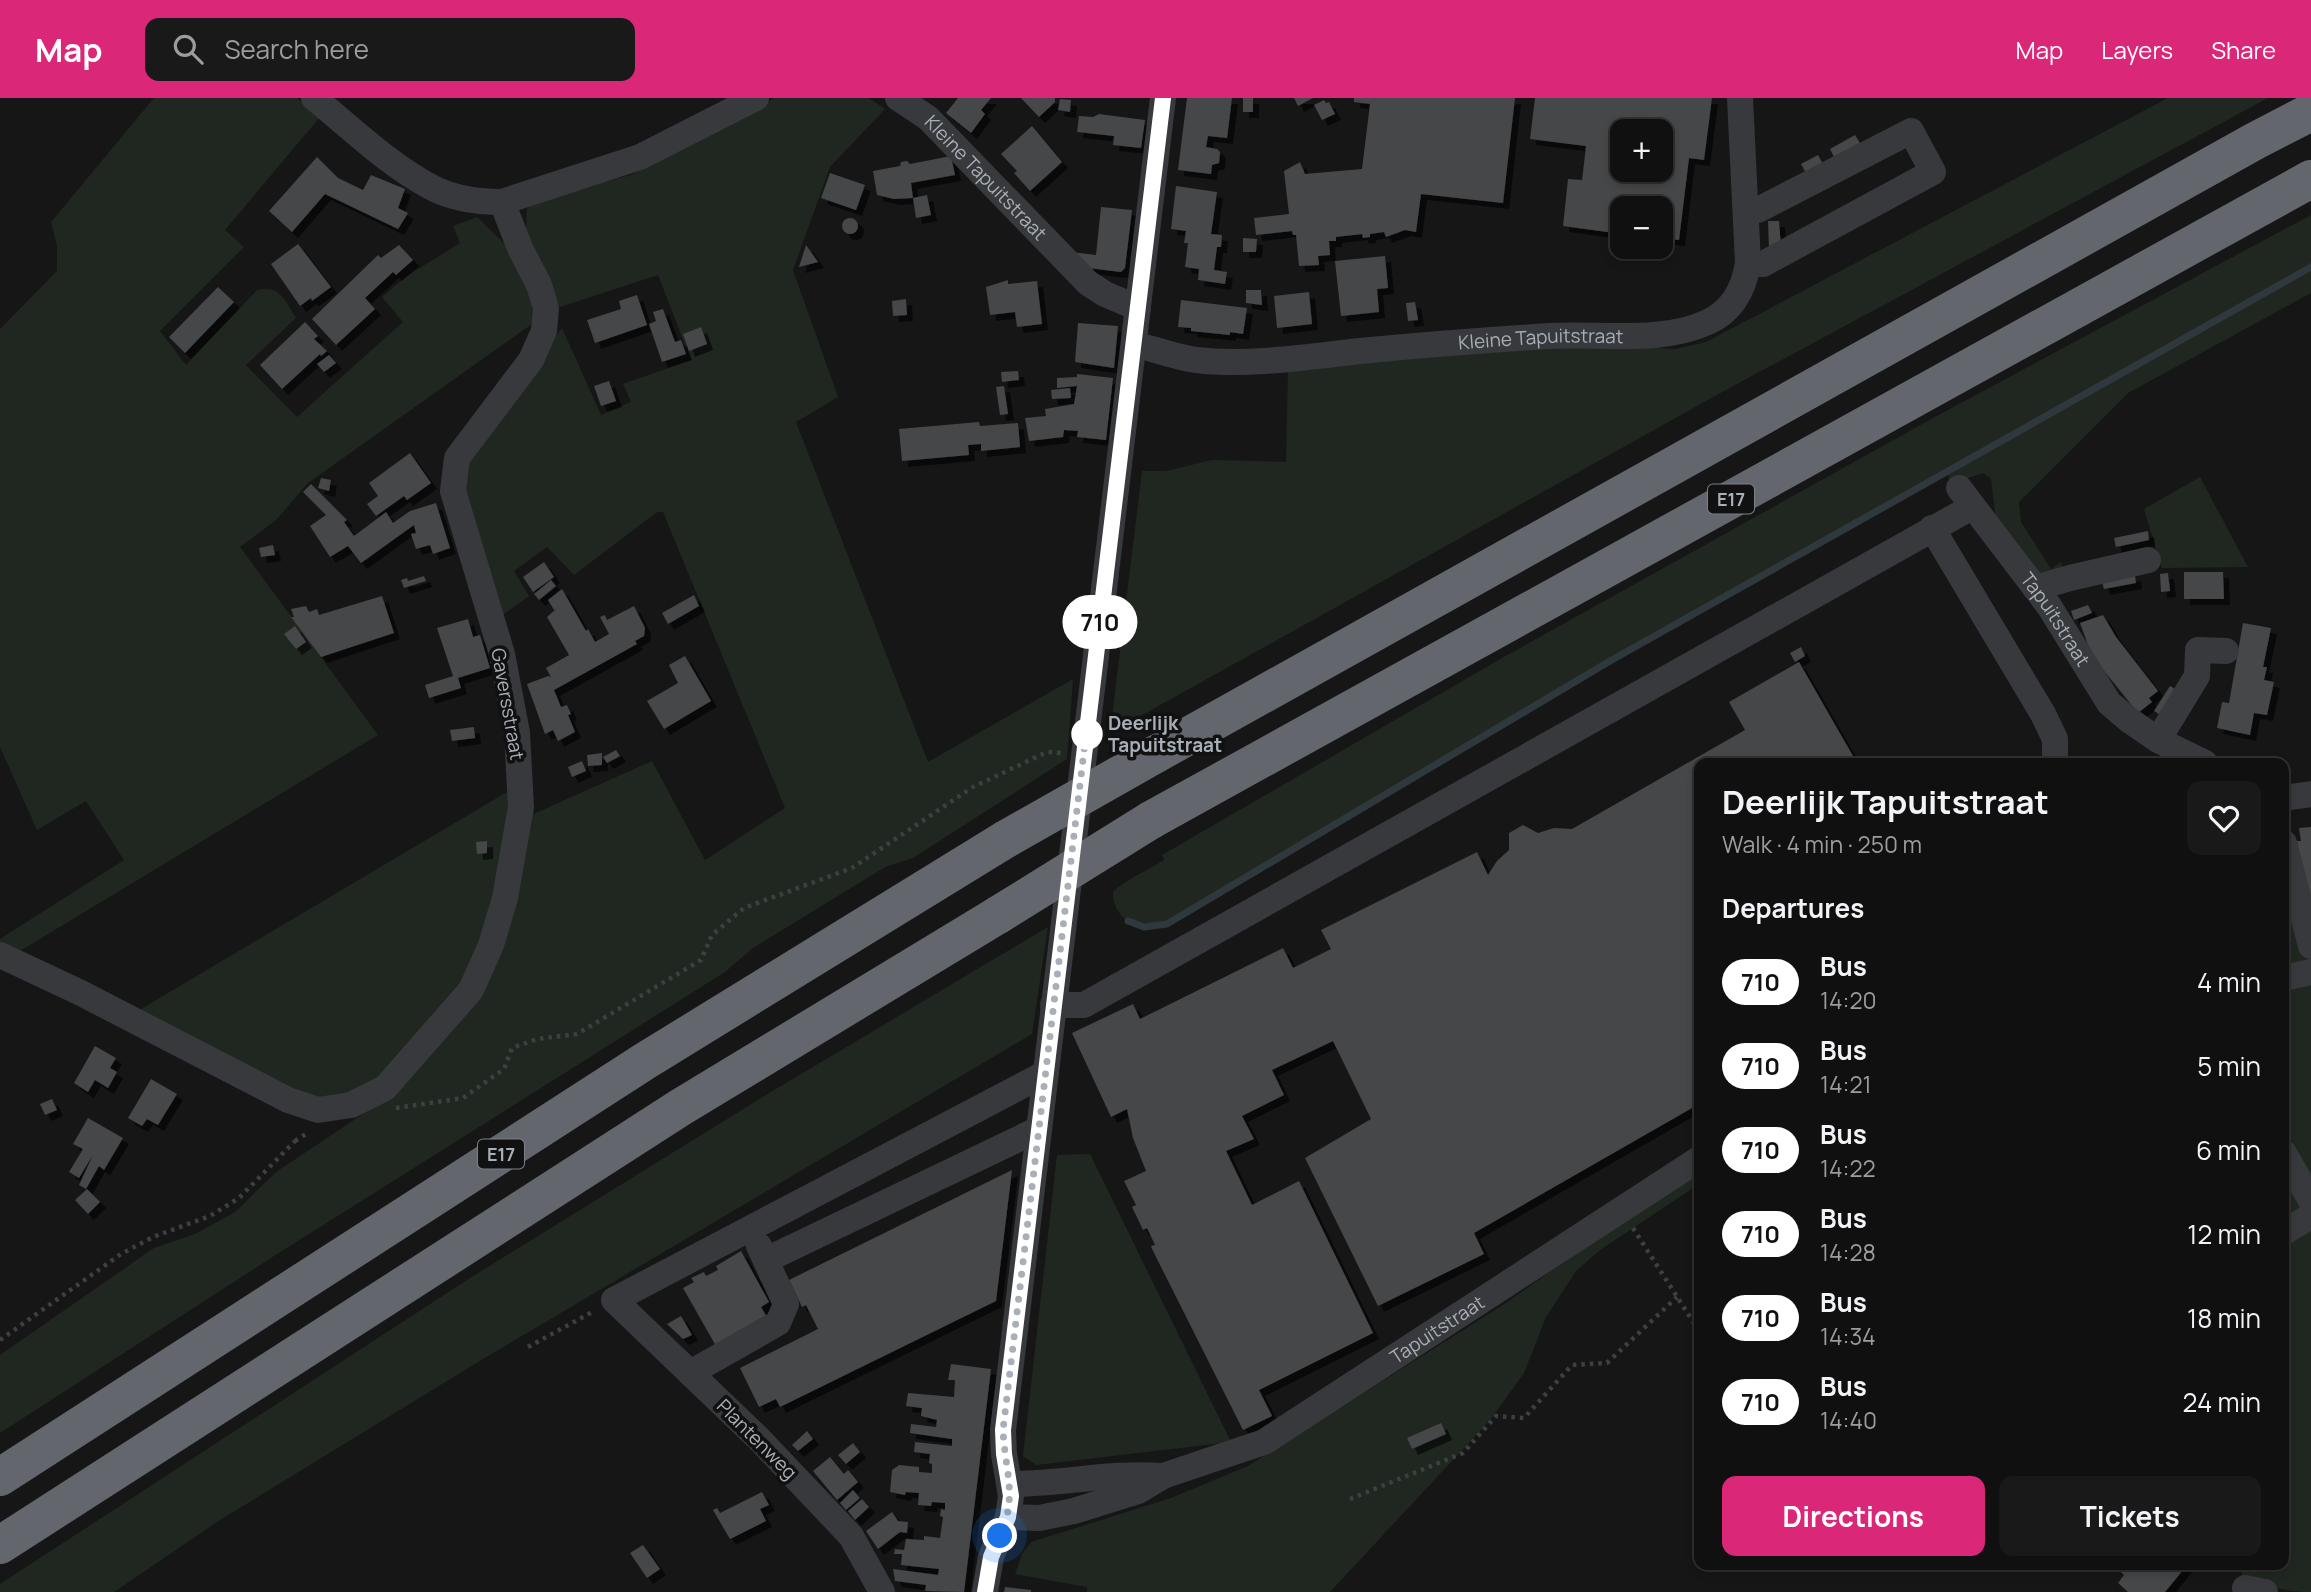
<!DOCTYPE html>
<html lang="en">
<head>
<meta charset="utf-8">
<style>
  :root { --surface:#101011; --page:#19191a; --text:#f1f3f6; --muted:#9c9d9f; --line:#303031; --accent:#db2777 }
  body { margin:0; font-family:Manrope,sans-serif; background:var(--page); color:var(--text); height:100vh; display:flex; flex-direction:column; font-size:26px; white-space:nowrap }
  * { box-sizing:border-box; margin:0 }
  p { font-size:23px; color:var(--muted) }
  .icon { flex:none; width:38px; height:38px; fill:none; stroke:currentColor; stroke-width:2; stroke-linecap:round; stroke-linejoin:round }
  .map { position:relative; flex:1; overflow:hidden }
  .side { position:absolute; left:1694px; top:660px; width:595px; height:812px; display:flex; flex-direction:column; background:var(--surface); border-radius:14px; box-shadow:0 4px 10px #0003,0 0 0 2px var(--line) }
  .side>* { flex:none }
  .badge { padding:0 14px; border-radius:23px; font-size:24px; line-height:46px }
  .controls { position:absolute; left:1610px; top:21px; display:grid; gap:14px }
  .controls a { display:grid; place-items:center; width:63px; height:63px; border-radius:14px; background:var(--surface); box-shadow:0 4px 10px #0003,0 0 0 2px var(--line); font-size:35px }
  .you { position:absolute; width:35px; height:35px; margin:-18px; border:5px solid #fff; border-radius:50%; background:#1a73e8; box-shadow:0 0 0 10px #1a73e833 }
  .map>.badge { position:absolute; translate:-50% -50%; box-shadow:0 0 0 4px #fff }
  h2 { padding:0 28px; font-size:26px; line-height:63px }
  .round { display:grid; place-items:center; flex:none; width:74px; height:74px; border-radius:14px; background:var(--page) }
  .headline { display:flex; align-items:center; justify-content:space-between; height:119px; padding:0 28px }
  h1 { font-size:33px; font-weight:700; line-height:52px }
  .cta { display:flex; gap:14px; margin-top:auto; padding:14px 28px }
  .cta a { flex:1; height:80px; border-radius:14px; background:var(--accent); color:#fff; font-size:28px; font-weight:700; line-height:80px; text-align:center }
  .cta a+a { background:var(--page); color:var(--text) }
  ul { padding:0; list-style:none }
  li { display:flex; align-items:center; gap:21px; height:84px; padding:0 28px }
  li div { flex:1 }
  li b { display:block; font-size:26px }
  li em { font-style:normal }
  li .badge { min-width:77px; font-weight:700; text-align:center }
  header { display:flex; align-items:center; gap:42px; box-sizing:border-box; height:98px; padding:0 35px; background:var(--accent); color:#fff }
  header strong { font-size:33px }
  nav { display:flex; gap:38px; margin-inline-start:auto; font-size:24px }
  .search { width:490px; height:63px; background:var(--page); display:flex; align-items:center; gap:18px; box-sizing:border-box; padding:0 24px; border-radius:14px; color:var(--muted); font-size:26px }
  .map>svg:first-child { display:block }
</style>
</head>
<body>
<header>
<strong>Map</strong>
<div class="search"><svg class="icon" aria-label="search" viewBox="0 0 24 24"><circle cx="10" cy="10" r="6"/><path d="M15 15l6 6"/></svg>Search here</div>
<nav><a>Map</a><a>Layers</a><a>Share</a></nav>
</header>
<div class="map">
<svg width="2311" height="1494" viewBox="0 0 2311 1494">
  <defs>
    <filter id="shadow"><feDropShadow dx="6" dy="6" stdDeviation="0" flood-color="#0009"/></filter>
  </defs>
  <rect width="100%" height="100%" fill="#161617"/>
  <g fill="#202720">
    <path d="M 154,0 L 297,0 L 320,19 L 225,132 L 244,149 L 160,233 L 186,267 L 257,192 C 281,187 284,202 296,220 L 246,267 L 297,319 L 403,224 L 382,199 L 407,178 L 460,145 L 453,128 L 477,119 L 512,153 L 537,215 L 532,226 L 308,385 L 276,422 L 240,449 L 378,637 L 15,856 L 0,846 L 0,841 L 124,762 L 86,703 L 37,732 L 0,649 L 0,231 L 57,173 L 57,148 L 51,124 Z"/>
    <polygon points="774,0 869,0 885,11 830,69 793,172 838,299 796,324 928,664 1073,581 1067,661 913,760 885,769 753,850 725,874 274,1158 0,1335 0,1257 154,1150 195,1136 235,1114 276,1074 402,990 401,980 464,912 529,718 652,663 705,762 785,710 663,414 657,414 574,477 547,449 514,473 529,498 500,519 461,380 488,329 562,230 601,317 631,304 623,286 691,262 658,177 560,209 526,134 527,110 554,96 631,77"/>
    <polygon points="2168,0 2268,0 1724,293 1110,635 1142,373 1166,373 1212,362 1286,364 1288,271 1585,245 1675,251 1706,244"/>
    <path d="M 2311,117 L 2311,195 L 2128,295 L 2019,404 L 2021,424 L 2051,471 L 2061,464 L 2063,473 L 2041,482 L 1996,423 L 1991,381 L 1983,375 L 1950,386 L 1947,373 L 1610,563 L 1167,826 C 1160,827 1151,829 1144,829 C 1126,827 1112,812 1113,794 C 1123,783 1150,771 1164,762 L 1162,757 L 1502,560 L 1933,320 Z"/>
    <polygon points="2200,379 2248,469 2162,470 2144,411"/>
    <polygon points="512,691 506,761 474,872 377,980 335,1002 308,998 136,914"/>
    <path d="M 2284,781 L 2311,850 L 2311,1494 C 2285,1494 2265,1488 2241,1478 L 2244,1467 L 2284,1466 Z"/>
    <polygon points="1048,829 1032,936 478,1264 220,1422 114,1494 0,1494 0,1486 470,1180 771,994"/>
    <polygon points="1090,1056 1231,1344 1036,1367 1023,1358 1057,1057"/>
    <polygon points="1699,1076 1699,1086 1600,1152 1576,1173 1546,1219 1524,1275 1491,1321 1330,1494 1087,1494 1087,1489 1015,1476 1022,1456 1031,1444 1171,1400 1248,1368 1506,1205 1579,1153"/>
  </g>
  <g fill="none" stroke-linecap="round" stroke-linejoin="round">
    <polyline stroke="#2f393d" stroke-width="7" points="1128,823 1144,829 1167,826 1610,563 2311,169"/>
  </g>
  <g fill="#45464a" fill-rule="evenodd" filter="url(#shadow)">
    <polygon points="958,0 991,0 981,12 985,16 971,35 946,15"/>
    <polygon points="1021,0 1055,0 1055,4 1039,19"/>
    <polygon points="1187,0 1232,0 1227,40 1208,38 1206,49 1217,51 1220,54 1219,65 1212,67 1211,76 1178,72"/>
    <rect x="1243" y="0" width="10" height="14"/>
    <polygon points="1294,0 1313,0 1298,8"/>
    <polygon points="1354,0 1515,0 1503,105 1421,96 1416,134 1405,132 1386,139 1384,134 1370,136 1370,139 1363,140 1362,136 1336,139 1336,143 1329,143 1330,157 1318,158 1319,167 1299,168 1296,137 1293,137 1292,133 1256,137 1254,120 1289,116 1284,73 1300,64 1305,76 1362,71 1370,6 1354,4"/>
    <path d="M 1535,0 L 1712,0 L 1704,62 L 1689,60 L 1679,142 L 1661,140 L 1661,110 L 1622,110 L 1622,136 L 1563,128 L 1568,81 L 1582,82 L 1586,48 L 1530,41 ZM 1622,33 L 1661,33 L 1661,72 L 1622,72 Z"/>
    <polygon points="1060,1 1071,2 1070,14 1058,12"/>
    <polygon points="1324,2 1326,5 1329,4 1335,16 1322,22 1314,7"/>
    <polygon points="1099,16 1145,22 1141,50 1113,47 1114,38 1077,34 1079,18 1093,19"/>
    <polygon points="1032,28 1062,64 1030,93 1014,75 1017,73 1001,56"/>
    <polygon points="1855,37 1860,45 1834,59 1830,51"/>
    <polygon points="1818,57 1823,66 1806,75 1801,66"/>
    <polygon points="951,58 955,77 911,85 913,100 927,97 931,117 916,120 913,100 894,101 877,97 873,73 900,68 901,64 907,63 910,66"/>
    <polygon points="317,59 338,80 363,92 371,77 405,91 398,110 408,115 398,131 325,96 292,134 269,113"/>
    <polygon points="830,75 865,87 856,112 821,100"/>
    <polygon points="1176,88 1217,94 1211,136 1222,137 1221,149 1217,149 1214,172 1227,174 1225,186 1198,182 1199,171 1185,169 1188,145 1184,145 1186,133 1171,131"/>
    <polygon points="1101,109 1132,112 1125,170 1121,174 1088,170 1071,154 1096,157"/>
    <circle cx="850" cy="128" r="8"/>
    <polygon points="1768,123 1779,123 1781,149 1769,150"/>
    <polygon points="1243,140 1257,141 1256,154 1243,154"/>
    <polygon points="298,146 331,189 312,203 311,200 300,208 271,166"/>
    <polygon points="399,147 413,162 396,177 393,174 365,200 375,211 336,247 312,221 378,157 381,160"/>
    <polygon points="806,147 818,164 799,169"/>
    <polygon points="1385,158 1388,190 1377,191 1379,214 1341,218 1335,163"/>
    <polygon points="1008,182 1008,186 1037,183 1042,226 1017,229 1015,214 990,217 986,189"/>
    <polygon points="218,189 234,204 185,255 169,239"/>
    <polygon points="1246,192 1261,192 1262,207 1246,205"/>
    <polygon points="1309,194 1312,226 1277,230 1274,198"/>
    <polygon points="637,197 647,227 595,245 587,222 621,211 619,203"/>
    <polygon points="906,201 907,217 893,218 892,203"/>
    <polygon points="1181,202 1247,210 1243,236 1230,234 1230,237 1191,233 1191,230 1178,229"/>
    <polygon points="1415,204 1418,222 1408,223 1406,205"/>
    <polygon points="663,211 675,244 681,242 686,256 662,264 649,226 656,223 653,214"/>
    <polygon points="305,224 318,238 314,241 327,253 321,258 320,256 282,291 260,267"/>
    <polygon points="1078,225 1118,228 1114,270 1075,264"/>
    <polygon points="701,229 707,246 689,253 683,236"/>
    <polygon points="329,257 336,265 324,274 317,266"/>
    <polygon points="1018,273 1019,282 1002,284 1001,274"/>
    <polygon points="1077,276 1113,280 1106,342 1077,339 1078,333 1064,332 1063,339 1029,343 1025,320 1046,318 1045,311 1074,306 1077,288 1057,290 1057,280 1077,279"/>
    <polygon points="609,283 616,303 601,308 594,288"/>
    <polygon points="1004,288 1008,316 1000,317 996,289"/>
    <polygon points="1070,290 1071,300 1052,301 1051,292"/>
    <polygon points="979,324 980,328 1018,325 1020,349 981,353 981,346 968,347 969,357 902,363 899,331"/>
    <polygon points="410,355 431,385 407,402 404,398 376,418 367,406 378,398 369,385"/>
    <polygon points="321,380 331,382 329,393 318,390"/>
    <polygon points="311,386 347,422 344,424 354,438 386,414 393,425 410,413 436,405 450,450 433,456 430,447 416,451 411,436 416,435 414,427 361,465 348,448 330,459 310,428 326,417 303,394"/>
    <polygon points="2148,433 2149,442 2116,449 2114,440"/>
    <polygon points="273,447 275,457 261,459 259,450"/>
    <polygon points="544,464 554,479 533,494 523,479"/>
    <polygon points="2184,474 2223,474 2224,501 2184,501"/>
    <polygon points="2168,475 2170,493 2161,494 2160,476"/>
    <polygon points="2135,477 2136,485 2104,491 2102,484"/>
    <polygon points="424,478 426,483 404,490 401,482 407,480 408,483"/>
    <polygon points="551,482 556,488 539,502 534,496"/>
    <polygon points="562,491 586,533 588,531 595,544 609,536 600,519 605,517 607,522 634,508 645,530 644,538 635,543 637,546 554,592 561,609 567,607 571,616 568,617 575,634 558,643 553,632 545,636 527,586 548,578 551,579 546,570 569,557 547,519 556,511 554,512 548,502"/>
    <polygon points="694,497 699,508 668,526 662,515"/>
    <polygon points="382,498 394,535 321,559 291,519 294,519 291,511 306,508 309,514 317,511 319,517"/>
    <polygon points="2088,507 2092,515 2074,522 2071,513"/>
    <polygon points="2103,517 2116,539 2158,593 2149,600 2152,604 2138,615 2092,558 2080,525"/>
    <polygon points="468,521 473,539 480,537 490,570 458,580 461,590 429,600 425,587 453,578 437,530"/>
    <polygon points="2243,525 2271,530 2263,569 2267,569 2264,582 2274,584 2267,617 2254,615 2250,637 2217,630 2222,604 2229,605"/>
    <polygon points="295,528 306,544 296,551 284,536"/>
    <polygon points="1801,549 1805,558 1795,564 1790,555"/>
    <polygon points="685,558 711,603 664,631 647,603 678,585 669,567"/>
    <polygon points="1799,564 1857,665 1699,665 1699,1006 1474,1135 1484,1156 1378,1208 1305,1060 1371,1021 1333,943 1272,972 1284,997 1242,1018 1254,1041 1226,1053 1252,1107 1299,1083 1373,1235 1259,1292 1272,1318 1243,1332 1153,1153 1151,1148 1155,1147 1147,1130 1143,1132 1132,1109 1136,1107 1124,1083 1146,1073 1133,1040 1127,1011 1111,1019 1072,935 1133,906 1140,921 1283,850 1293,870 1331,851 1321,832 1477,754 1488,777 1497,763 1509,752 1509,735 1523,727 1538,735 1554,730 1572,731 1745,632 1729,604"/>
    <polygon points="2170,588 2180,594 2164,619 2154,613"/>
    <polygon points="474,629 475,640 452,643 450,632"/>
    <polygon points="616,652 620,658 607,665 603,659"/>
    <polygon points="602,655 602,667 588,668 587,657"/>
    <polygon points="582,663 586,673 572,679 568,669"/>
    <polygon points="2311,729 2311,812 2297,743 2301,743 2299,730"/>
    <polygon points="487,743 487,755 477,756 476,744"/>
    <polygon points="95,948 116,960 110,970 117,974 108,990 95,982 88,994 74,985"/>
    <polygon points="151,981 177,996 158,1027 147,1021 142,1028 128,1020"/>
    <polygon points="52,1001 57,1012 45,1017 40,1006"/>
    <polygon points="88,1020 123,1040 104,1072 99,1068 86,1091 79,1087 93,1057 79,1080 69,1074 83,1051 73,1046"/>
    <polygon points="1012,1072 996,1203 780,1309 776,1301 759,1309 740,1270 818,1231 806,1207 802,1209 789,1182"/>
    <polygon points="87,1091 100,1104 88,1116 75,1102"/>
    <polygon points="741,1153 769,1204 761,1209 768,1221 716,1248 683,1190 694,1184 691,1180 704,1174 706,1178 718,1172 716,1168"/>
    <polygon points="681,1218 692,1237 683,1241 667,1226"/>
    <polygon points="951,1266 991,1271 964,1494 925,1493 926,1487 895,1483 893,1471 938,1477 939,1471 901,1467 902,1456 894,1456 895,1451 904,1452 906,1441 924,1442 924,1438 940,1440 943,1419 940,1418 941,1411 945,1412 945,1405 932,1404 931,1408 918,1407 919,1395 906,1394 905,1397 890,1394 892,1372 899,1367 919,1369 919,1374 932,1375 932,1366 929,1365 930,1356 914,1354 915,1344 952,1348 952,1341 910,1335 911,1326 936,1329 937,1322 921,1318 922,1310 906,1308 908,1295 954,1299 955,1282 948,1282"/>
    <polygon points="1441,1325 1446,1336 1412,1351 1407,1340"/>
    <polygon points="807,1333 813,1341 798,1353 792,1347"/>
    <polygon points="853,1345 860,1354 846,1366 838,1357"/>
    <polygon points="830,1359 844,1376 848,1372 858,1384 837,1402 813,1373"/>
    <polygon points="853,1392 860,1400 846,1412 840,1405"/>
    <polygon points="762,1394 769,1407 760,1411 766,1423 730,1441 713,1412 717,1410 720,1415"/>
    <polygon points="862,1401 869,1409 855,1422 848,1413"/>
    <polygon points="892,1414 898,1423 908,1424 907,1435 900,1434 878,1451 866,1433"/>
    <polygon points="643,1447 660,1471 647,1480 630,1455"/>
    <polygon points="2112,1466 2188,1466 2165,1494 2128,1494 2118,1485 2124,1477"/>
    <polygon points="1005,1489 1031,1492 1031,1494 1004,1494"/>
  </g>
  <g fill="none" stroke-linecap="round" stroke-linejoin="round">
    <g stroke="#3d4043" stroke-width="4.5" stroke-dasharray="3.5 5" stroke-linecap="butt">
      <polyline points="396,1010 463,1000 504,971 512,950 537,941 577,936 701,862 712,837 744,810 852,770 973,689 1047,654 1062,655"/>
      <polyline points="295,1043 309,1034"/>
      <polyline points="1633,1130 1699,1233"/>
      <polyline points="0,1242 121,1156 153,1139 210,1118 239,1100 295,1043"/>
      <polyline points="528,1249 594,1213"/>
      <polyline points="1350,1401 1463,1355 1496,1318 1524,1320 1572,1267 1607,1265 1677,1199"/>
    </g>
    <g stroke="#37393c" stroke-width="26">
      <path d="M 314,0 C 351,30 388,66 429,88 C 452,101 477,104 502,104 L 640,59 L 756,0"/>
      <path id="s1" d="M 898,0 L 928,20 L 1088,185 L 1105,196 L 1138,210"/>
      <polyline points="1746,112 1758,112 1911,33 1933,74 1763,166 1748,165"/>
      <path id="s2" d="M 1134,246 C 1154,251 1175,259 1196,262 C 1250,268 1306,259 1360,253 C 1423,247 1487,242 1550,238 C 1602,235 1660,246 1708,224 C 1732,213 1744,191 1748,165 L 1740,0"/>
      <path id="s3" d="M 1959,390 L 2049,508 L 2109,605 L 2129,622 L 2158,642 L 2205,665"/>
      <polyline points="1932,430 2043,616 2055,641 2055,665"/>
      <polyline points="2035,490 2070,480 2148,462"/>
      <polyline points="2158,642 2197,578 2198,552 2226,553"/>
      <polyline points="2284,700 2311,696"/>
      <polyline points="2284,745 2311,848"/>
      <polyline points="0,857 81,895 288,1002 318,1012 351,1007 385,990 471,892 491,847 505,800 521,709 517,635 502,556 453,393 457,360 531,262 544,233 546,210 539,187 520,150 502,104"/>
      <polyline points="2284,880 2311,874"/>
      <polyline points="1053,907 1084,907 1972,409"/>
      <polyline points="2284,1055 2311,1103"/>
      <polyline points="2284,1134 2311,1118"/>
      <polyline points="766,1162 1039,1031"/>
      <polyline points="690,1275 778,1225 786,1206 759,1148"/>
      <path d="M 1010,1386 C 1061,1386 1112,1374 1163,1378"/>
      <path id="s4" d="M 1008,1419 L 1039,1420 L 1074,1413 L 1138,1393 L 1163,1378 L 1264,1344 L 1699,1061"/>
      <polyline points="2245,1490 2265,1494"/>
      <polyline points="882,1494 851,1438 759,1341 614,1202 1046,975"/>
      <polyline points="985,1494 991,1459 1008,1419 1011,1398 1004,1356 1003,1332 1163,0"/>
    </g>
    <g stroke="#63676d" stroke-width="38">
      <polyline points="1156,656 2255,43 2311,14"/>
      <polyline points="1151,722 2311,81"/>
      <polyline points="0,1379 645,963 1006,741"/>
      <polyline points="0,1447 681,1009 998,817"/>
    </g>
    <g stroke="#63676d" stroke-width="38">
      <polyline points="1006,741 1156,656"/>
      <polyline points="998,817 1151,722"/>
    </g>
  </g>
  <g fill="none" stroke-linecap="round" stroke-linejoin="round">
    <g stroke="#fff" stroke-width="16">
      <polyline id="line" points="985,1494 991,1459 1008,1419 1011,1398 1004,1356 1003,1332 1163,0"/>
    </g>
    <use href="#line" stroke="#fff" stroke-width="10"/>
    <path stroke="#a8afb7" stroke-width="7" stroke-dasharray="0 12.6" d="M 1000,1438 C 1018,1397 1005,1374 1003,1332 L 1087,628 L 1087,636"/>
  </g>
  <circle fill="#fff" stroke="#fff" stroke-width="3.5" cx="1087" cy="636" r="14"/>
  <g text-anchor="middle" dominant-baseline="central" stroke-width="7" stroke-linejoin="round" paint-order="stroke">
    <g fill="#111112" stroke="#7b8086" stroke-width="2">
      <rect x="1708" y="386.5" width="46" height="29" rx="5"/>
      <rect x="478" y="1041.5" width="46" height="29" rx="5"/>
    </g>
    <g font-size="18" font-weight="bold" fill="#a8afb7">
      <text x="1731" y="401">E17</text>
      <text x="501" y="1056">E17</text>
    </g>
    <g font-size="19" fill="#a8afb7" stroke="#111112">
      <text stroke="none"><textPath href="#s1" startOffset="119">Kleine Tapuitstraat</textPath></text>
      <text stroke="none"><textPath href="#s2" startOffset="410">Kleine Tapuitstraat</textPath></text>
      <text stroke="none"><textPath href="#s3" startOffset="163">Tapuitstraat</textPath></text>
      <text transform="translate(508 606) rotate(80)">Gaversstraat</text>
      <text stroke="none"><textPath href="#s4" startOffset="476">Tapuitstraat</textPath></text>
      <text transform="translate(757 1341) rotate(45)">Plantenweg</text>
    </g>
    <g font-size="19" font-weight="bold" fill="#a8afb7" stroke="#111112" text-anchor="start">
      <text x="1108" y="625">Deerlijk<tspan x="1108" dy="22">Tapuitstraat</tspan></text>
    </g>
  </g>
</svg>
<div class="controls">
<a>+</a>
<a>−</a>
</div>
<div class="you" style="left:1000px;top:1438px"></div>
<b class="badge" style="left:1100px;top:524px;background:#fff;color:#111">710</b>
<section class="side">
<div class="headline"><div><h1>Deerlijk Tapuitstraat</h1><p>Walk · 4 min · 250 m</p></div><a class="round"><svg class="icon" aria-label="heart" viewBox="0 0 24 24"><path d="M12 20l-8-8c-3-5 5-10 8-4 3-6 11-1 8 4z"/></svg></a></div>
<h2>Departures</h2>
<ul>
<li><span class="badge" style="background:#fff;color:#111">710</span><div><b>Bus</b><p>14:20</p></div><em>4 min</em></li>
<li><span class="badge" style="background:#fff;color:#111">710</span><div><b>Bus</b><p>14:21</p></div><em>5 min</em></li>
<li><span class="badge" style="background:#fff;color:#111">710</span><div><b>Bus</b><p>14:22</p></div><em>6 min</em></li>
<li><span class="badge" style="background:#fff;color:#111">710</span><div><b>Bus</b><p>14:28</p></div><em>12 min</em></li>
<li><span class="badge" style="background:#fff;color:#111">710</span><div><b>Bus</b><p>14:34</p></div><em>18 min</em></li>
<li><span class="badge" style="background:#fff;color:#111">710</span><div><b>Bus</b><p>14:40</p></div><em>24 min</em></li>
</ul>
<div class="cta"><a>Directions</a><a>Tickets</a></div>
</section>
</div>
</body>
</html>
